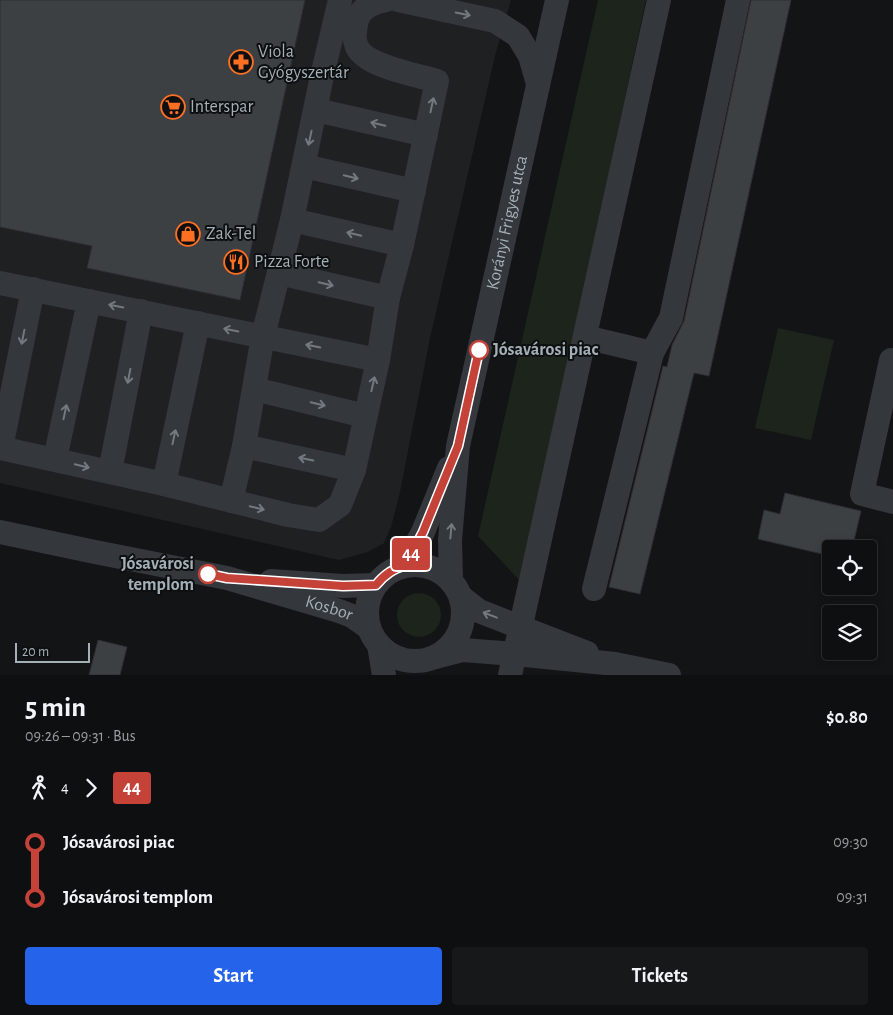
<!DOCTYPE html>
<html lang="en">
<head>
<meta charset="utf-8">
<style>
  :root { --surface:#0e0f10; --page:#171819; --text:#f1f3f6; --muted:#9b9c9f; --line:#2e2f30; --accent:#2563eb }
  body { margin:0; font-family:"Alegreya Sans",sans-serif; background:var(--page); color:var(--text); height:100vh; display:flex; flex-direction:column; font-size:19px; white-space:nowrap }
  * { box-sizing:border-box; margin:0 }
  p { font-size:16px; color:var(--muted) }
  .icon { flex:none; width:28px; height:28px; fill:none; stroke:currentColor; stroke-width:2; stroke-linecap:round; stroke-linejoin:round }
  .map { position:relative; height:675px; overflow:hidden }
  .details { display:flex; flex-direction:column; background:var(--surface); flex:1 }
  .details>* { flex:none }
  .badge { padding:0 10px; border-radius:4px; font-size:18px; line-height:32px }
  .buttons { position:absolute; left:822px; top:540px; display:grid; gap:10px }
  .buttons a { display:grid; place-items:center; width:55px; height:55px; border-radius:5px; background:var(--surface); box-shadow:0 2px 8px #0003,0 0 0 1px var(--line); font-size:25px }
  .scale { position:absolute; left:15px; bottom:12px; width:75px; box-sizing:border-box; padding-left:5px; border:2px solid #a4b0b7; border-top:0; font-size:14px; line-height:18px; white-space:nowrap; color:#a4b0b7; -webkit-text-stroke:4px #0e0f10; paint-order:stroke }
  .map>.badge { position:absolute; translate:-50% -50%; box-shadow:0 0 0 2px #fff }
  .legs { display:flex; align-items:center; gap:8px; height:55px; padding:0 25px; font-size:16px }
  .legs p { margin-inline-start:auto }
  .head { display:flex; align-items:center; justify-content:space-between; height:85px; padding:0 25px }
  h1 { font-size:28px; font-weight:600; line-height:38px }
  .button { display:flex; gap:10px; margin-top:auto; padding:10px 25px }
  .button a { flex:1; height:58px; border-radius:5px; background:var(--accent); color:#fff; font-size:20px; font-weight:600; line-height:58px; text-align:center }
  .button a+a { background:var(--page); color:var(--text) }
  ul { padding:0 25px; list-style:none }
  li { display:flex; align-items:center; gap:18px; height:55px; font-size:19px }
  li i { display:grid; place-items:center; width:8px; height:100%; margin:0 6px; background:currentColor }
  li i::after { content:''; width:12px; height:12px; margin:-6px; border:4px solid; border-radius:50%; background:var(--surface) }
  li p { margin-inline-start:auto }
  li:first-child i { background:linear-gradient(#0000 50%,currentColor 0) }
  li:last-child i { background:linear-gradient(currentColor 50%,#0000 0) }
  .map>svg:first-child { display:block }
</style>
</head>
<body>
<div class="map">
<svg width="893" height="675" viewBox="0 0 893 675">
  <rect width="100%" height="100%" fill="#131415"/>
  <polygon fill="#1f2022" points="0,0 511,0 495,56 430,338 400,492 391,527 384,543 368,552 339,560 0,483"/>
  <g fill="#1c241b">
    <polygon points="598,0 646,0 521,582 478,536"/>
    <polygon points="778,328 834,340 811,440 755,428"/>
    <circle cx="419" cy="615" r="22"/>
  </g>
  <g fill="#3d4043" stroke="#2d2e32">
    <polygon points="0,0 305,0 240,300 87,268 92,246 0,227"/>
    <polygon points="751,0 791,0 709,376 694,373 640,594 609,587 663,366 667,367 672,345 684,321"/>
    <polygon points="785,493 861,511 852,549 831,549 831,556 758,539 764,510 780,514"/>
    <polygon points="98,640 127,647 120,675 89,675"/>
  </g>
  <g fill="none" stroke-linecap="round" stroke-linejoin="round">
    <g stroke="#34373b" stroke-width="24">
      <polyline points="398,0 495,21 518,36 530,56 538,84"/>
      <polyline points="316,110 426,135"/>
      <polyline points="304,166 414,191"/>
      <polyline points="292,220 402,245"/>
      <polyline points="279,273 388,298"/>
      <polyline points="0,283 378,360"/>
      <polyline points="585,337 652,353 594,589"/>
      <polyline points="652,353 671,318 738,0"/>
      <polyline points="891,360 862,494 893,502"/>
      <polyline points="254,389 365,416"/>
      <polyline points="244,446 354,470"/>
      <path d="M 0,448 L 164,484 L 288,515 L 319,520 L 340,505 L 354,470 L 378,360 L 388,298 L 402,245 L 437,81 C 418,75 361,66 356,44 C 354,39 355,30 356,25 C 358,8 372,3 386,0"/>
      <polyline points="1,448 33,289"/>
      <polyline points="55,459 89,301"/>
      <polyline points="110,472 141,311"/>
      <polyline points="164,484 198,323"/>
      <polyline points="231,501 244,446 263,336 292,220 322,76 340,0"/>
      <path id="s1" d="M 0,532 L 95,552 L 227,578 L 339,611 L 352,616 L 369,628"/>
      <circle cx="415" cy="613" r="48"/>
      <polyline points="405,565 423,532 449,468"/>
      <path id="s2" d="M 451,579 L 450,540 L 458,446 L 557,0"/>
      <polyline points="271,581 343,586 375,585"/>
      <polyline points="461,597 479,611 587,653"/>
      <polyline points="379,645 384,675"/>
      <polyline points="436,657 463,650 515,654 615,664 669,675"/>
      <polyline points="510,675 659,0"/>
    </g>
  </g>
  <defs><path id="oneway-shaft" d="M-6 0H5M1.5-3L5.5 0L1.5 3" fill="none" stroke-width="1.6" stroke-linecap="round" stroke-linejoin="round" transform="scale(1.25)"/></defs>
  <g stroke="#727a7f">
    <use href="#oneway-shaft" transform="translate(463 14) rotate(12)"/>
    <use href="#oneway-shaft" transform="translate(432 105) rotate(-78)"/>
    <use href="#oneway-shaft" transform="translate(378 124) rotate(-167)"/>
    <use href="#oneway-shaft" transform="translate(310 138) rotate(102)"/>
    <use href="#oneway-shaft" transform="translate(351 177) rotate(13)"/>
    <use href="#oneway-shaft" transform="translate(354 234) rotate(-167)"/>
    <use href="#oneway-shaft" transform="translate(326 284) rotate(13)"/>
    <use href="#oneway-shaft" transform="translate(116 306) rotate(-169)"/>
    <use href="#oneway-shaft" transform="translate(231 330) rotate(-169)"/>
    <use href="#oneway-shaft" transform="translate(23 337) rotate(101)"/>
    <use href="#oneway-shaft" transform="translate(313 346) rotate(-168)"/>
    <use href="#oneway-shaft" transform="translate(129 376) rotate(101)"/>
    <use href="#oneway-shaft" transform="translate(373 384) rotate(-77)"/>
    <use href="#oneway-shaft" transform="translate(318 404) rotate(13)"/>
    <use href="#oneway-shaft" transform="translate(65 412) rotate(-78)"/>
    <use href="#oneway-shaft" transform="translate(174 437) rotate(-78)"/>
    <use href="#oneway-shaft" transform="translate(306 459) rotate(-168)"/>
    <use href="#oneway-shaft" transform="translate(82 466) rotate(13)"/>
    <use href="#oneway-shaft" transform="translate(257 508) rotate(14)"/>
    <use href="#oneway-shaft" transform="translate(451 531) rotate(-85)"/>
    <use href="#oneway-shaft" transform="translate(490 615) rotate(-159)"/>
  </g>
  <g fill="none" stroke-linecap="round" stroke-linejoin="round">
    <g stroke="#fff" stroke-width="11">
      <path id="line-1" d="M 208,574 L 227,578 L 343,586 L 376,585 C 385,574 393,569 406,565 L 423,532 L 458,446 L 479,350"/>
    </g>
    <use href="#line-1" stroke="#c54239" stroke-width="8"/>
  </g>
  <defs>
    <g id="pharmacy-ring" transform="scale(1.25)"><circle r="9.5" fill="#0e0f10" stroke="#ff6f22" stroke-width="1.5"/><path d="M-2-6h4v4h4v4h-4v4h-4v-4h-4v-4h4Z" fill="#ff6f22"/></g>
    <g id="supermarket-ring" transform="scale(1.25)"><circle r="9.5" fill="#0e0f10" stroke="#ff6f22" stroke-width="1.5"/><path d="M-6-5.5h2.5l.6 2H6L4.5 2H-2.5L-4.4-4H-6ZM-1.5 3.2a1.3 1.3 0 1 0 .1 0ZM3 3.2a1.3 1.3 0 1 0 .1 0Z" fill="#ff6f22"/></g>
    <g id="shop-ring" transform="scale(1.25)"><circle r="9.5" fill="#0e0f10" stroke="#ff6f22" stroke-width="1.5"/><path d="M-5-2.5h2.3a2.7 3.5 0 0 1 5.4 0H5L5.5 6h-11ZM-1.5-2.5h3a1.5 2.3 0 0 0-3 0Z" fill="#ff6f22"/></g>
    <g id="restaurant-ring" transform="scale(1.25)"><circle r="9.5" fill="#0e0f10" stroke="#ff6f22" stroke-width="1.5"/><path d="M-5-6h1v4h1v-4h1v4h1v-4h1v5L-1.5 .5V6h-2V.5L-5-1ZM5-6V6H3V1.5H1.5Q1.5-4 5-6Z" fill="#ff6f22"/></g>
  </defs>
  <g fill-rule="evenodd">
    <use href="#pharmacy-ring" x="241" y="62"/>
    <use href="#supermarket-ring" x="173" y="107"/>
    <use href="#shop-ring" x="188" y="234"/>
    <use href="#restaurant-ring" x="236" y="262"/>
  </g>
  <g fill="#fff" stroke="#c54239" stroke-width="2.5">
    <circle cx="479" cy="350" r="9"/>
    <circle cx="208" cy="574" r="9"/>
  </g>
  <g text-anchor="middle" dominant-baseline="central" stroke-width="4" stroke-linejoin="round" paint-order="stroke">
    <g font-size="18" fill="#a4b0b7" stroke="#0e0f10" text-anchor="start">
      <text x="258" y="52">Viola<tspan x="258" dy="21">Gyógyszertár</tspan></text>
      <text x="190" y="107">Interspar</text>
      <text x="206" y="234">Zak-Tel</text>
      <text x="254" y="262">Pizza Forte</text>
    </g>
    <g font-size="18" fill="#a4b0b7" stroke="#0e0f10">
      <text stroke="none"><textPath href="#s2" startOffset="362">Korányi Frigyes utca</textPath></text>
      <text stroke="none"><textPath href="#s1" startOffset="338">Kosbor</textPath></text>
    </g>
    <g font-size="18" font-weight="bold" fill="#a4b0b7" stroke="#0e0f10" text-anchor="start">
      <text x="493" y="350">Jósavárosi piac</text>
      <text x="194" y="564" text-anchor="end">Jósavárosi<tspan x="194" dy="21">templom</tspan></text>
    </g>
  </g>
</svg>
<div class="buttons">
<a><svg class="icon" aria-label="locate" viewBox="0 0 24 24"><circle cx="12" cy="12" r="6"/><path d="M12 2v4M12 18v4M2 12h4M18 12h4"/></svg></a>
<a><svg class="icon" aria-label="layers" viewBox="0 0 24 24"><path d="M12 4l9 5-9 5-9-5zM3 14l9 5 9-5"/></svg></a>
</div>
<div class="scale">20 m</div>
<b class="badge" style="left:411px;top:554px;background:#c54239;color:#fff">44</b>
</div>
<section class="details">
<div class="head"><div><h1>5 min</h1><p>09:26 – 09:31 · Bus</p></div><b>$0.80</b></div>
<div class="legs"><svg class="icon" aria-label="walk" viewBox="0 0 24 24"><circle cx="13" cy="4" r="2"/><path d="M13 8l-2 6 4 7M11 14l-3 7M7 12l3-4h3l4 4"/></svg>4<svg class="icon" aria-label="forward" viewBox="0 0 24 24"><path d="M9 5l7 7-7 7"/></svg><b class="badge" style="background:#c54239;color:#fff">44</b></div>
<ul>
<li><i style="color:#c54239"></i><b>Jósavárosi piac</b><p>09:30</p></li>
<li><i style="color:#c54239"></i><b>Jósavárosi templom</b><p>09:31</p></li>
</ul>
<div class="button"><a>Start</a><a>Tickets</a></div>
</section>
</body>
</html>
